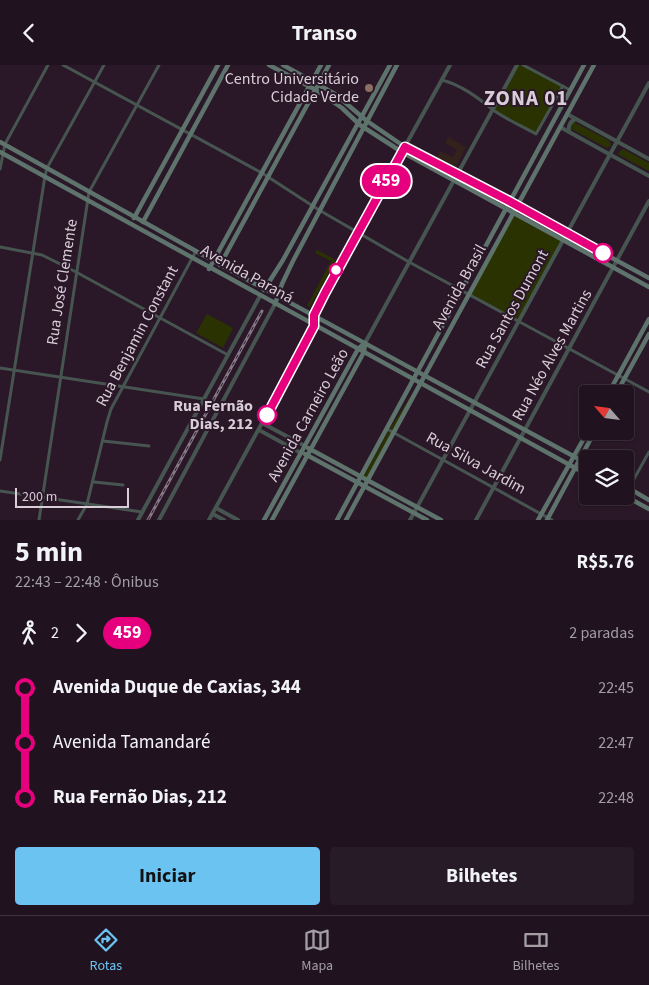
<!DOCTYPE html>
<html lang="pt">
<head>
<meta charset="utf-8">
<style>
  :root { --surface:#20121f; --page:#281b28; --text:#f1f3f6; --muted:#a29ea4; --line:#3d323d; --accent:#6ac3f1 }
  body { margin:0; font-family:"Source Sans 3",sans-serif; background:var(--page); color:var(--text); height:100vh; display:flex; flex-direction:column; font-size:19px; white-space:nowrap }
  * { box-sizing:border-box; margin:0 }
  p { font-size:16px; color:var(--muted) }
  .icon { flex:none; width:28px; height:28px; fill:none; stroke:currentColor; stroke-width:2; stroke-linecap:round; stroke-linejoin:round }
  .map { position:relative; height:455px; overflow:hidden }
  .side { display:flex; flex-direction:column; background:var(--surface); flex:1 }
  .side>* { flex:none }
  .badge { padding:0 10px; border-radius:16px; font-size:18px; line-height:32px }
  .needle { width:32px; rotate:298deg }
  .tools { position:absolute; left:579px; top:320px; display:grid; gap:10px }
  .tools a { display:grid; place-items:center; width:55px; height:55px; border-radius:5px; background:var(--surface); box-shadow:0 1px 4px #0004,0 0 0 1px var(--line); font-size:25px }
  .scale { position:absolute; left:15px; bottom:12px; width:114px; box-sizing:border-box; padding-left:5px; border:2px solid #d9cdd8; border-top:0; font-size:14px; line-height:18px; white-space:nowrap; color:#d9cdd8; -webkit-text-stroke:4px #2a1829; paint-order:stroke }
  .map>.badge { position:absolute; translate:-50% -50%; box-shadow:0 0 0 2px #fff }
  .legs { display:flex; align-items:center; gap:8px; height:55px; padding:0 15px; font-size:16px }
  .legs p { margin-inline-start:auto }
  .head { display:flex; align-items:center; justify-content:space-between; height:85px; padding:0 15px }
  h1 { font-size:28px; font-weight:700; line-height:38px }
  .action { display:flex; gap:10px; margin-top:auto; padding:10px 15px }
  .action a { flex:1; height:58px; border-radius:5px; background:var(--accent); color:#111; font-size:20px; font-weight:700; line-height:58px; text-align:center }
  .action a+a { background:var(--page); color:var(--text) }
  ul { padding:0 15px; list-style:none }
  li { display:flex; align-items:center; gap:18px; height:55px; font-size:19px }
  li i { display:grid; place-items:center; width:8px; height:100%; margin:0 6px; background:currentColor }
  li i::after { content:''; width:12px; height:12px; margin:-6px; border:4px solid; border-radius:50%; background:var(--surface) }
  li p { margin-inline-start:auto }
  li:first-child i { background:linear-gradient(#0000 50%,currentColor 0) }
  li:last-child i { background:linear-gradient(currentColor 50%,#0000 0) }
  header { display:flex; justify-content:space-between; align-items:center; height:65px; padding:0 15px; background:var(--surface); font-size:22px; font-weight:700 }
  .tabs { display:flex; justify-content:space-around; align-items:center; height:70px; border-top:1px solid var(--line); background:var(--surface); font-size:14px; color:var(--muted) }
  .tabs a { display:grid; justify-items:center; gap:2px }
  .tabs .active { color:var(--accent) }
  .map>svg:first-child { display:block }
</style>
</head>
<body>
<header><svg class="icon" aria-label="back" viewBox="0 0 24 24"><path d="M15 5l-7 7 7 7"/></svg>Transo<svg class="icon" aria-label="search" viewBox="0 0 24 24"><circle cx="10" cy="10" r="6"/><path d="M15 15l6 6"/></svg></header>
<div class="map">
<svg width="649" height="455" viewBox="0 0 649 455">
  <rect width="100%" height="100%" fill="#2a1829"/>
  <polygon fill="#33211b" points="448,72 466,82 456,102 437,92 440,86 453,92 457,85 445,78"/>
  <g fill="#293200">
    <polygon points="517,0 523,0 563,21 536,69 493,45"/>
    <polygon points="574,57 610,76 611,81 607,83 571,64 572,58"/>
    <polygon points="623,84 649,98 649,106 619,90 618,88"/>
    <polygon points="514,147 564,175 520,256 469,230"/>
    <polygon points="317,185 336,195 310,242 307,241 331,196 315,188"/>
    <polygon points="207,249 233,263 223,283 196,268"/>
    <polygon points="419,318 366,414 363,412 389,365"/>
  </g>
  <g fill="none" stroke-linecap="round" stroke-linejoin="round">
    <g stroke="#475550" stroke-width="3">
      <polyline points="63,0 262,108 319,145 409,197 649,327"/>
      <polyline points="523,0 570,25"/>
      <path d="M 442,15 C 461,20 477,32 492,44 C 505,54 522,61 536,69 L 563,21"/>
      <polyline points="0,104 5,79 48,0"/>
      <polyline points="0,182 42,190 76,207 228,290"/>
      <polyline points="0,303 204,334"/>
      <polyline points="387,364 552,455"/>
      <polyline points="103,376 149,381"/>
      <polyline points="0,395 45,111 47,103 104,0"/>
      <polyline points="94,417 123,420"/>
      <polyline points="629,423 649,387"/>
      <polyline points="0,426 142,447"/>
      <polyline points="39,455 89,127 159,0"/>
      <polyline points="78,455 87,439 107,357 111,344 196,186"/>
    </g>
    <g stroke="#475550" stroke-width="4">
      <polyline points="567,49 649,94"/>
      <polyline points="560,62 649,111"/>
      <path d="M 569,67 C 568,60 570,56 576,54"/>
      <polyline points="365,278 517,0"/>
      <polyline points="262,358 305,381"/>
      <polyline points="259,365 301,388"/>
      <polyline points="216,443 238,455"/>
      <polyline points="213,449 224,455"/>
      <polyline points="138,455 260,231"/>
      <polyline points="159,455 275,239"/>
      <polyline points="209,455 315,261 314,250 330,217 450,0"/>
      <polyline points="410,455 649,18"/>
      <polyline points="476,455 649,136"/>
    </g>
    <g stroke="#5d736c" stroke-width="4.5">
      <polyline points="269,0 316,25 342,43 360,60 402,87 649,222"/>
      <polyline points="283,0 335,29 367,56 405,82 509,137 649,213"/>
      <polyline points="0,77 248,215 588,399"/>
      <polyline points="0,87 588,410"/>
      <polyline points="134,153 218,0"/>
      <polyline points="143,157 228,0"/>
      <polyline points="220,200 329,0"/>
      <polyline points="209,204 321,0"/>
      <polyline points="264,225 283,195 390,0"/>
      <polyline points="275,239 282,219 293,196 397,0"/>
      <polyline points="608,329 649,254"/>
      <polyline points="616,329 649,269"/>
      <polyline points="308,383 441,455"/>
      <polyline points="305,389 427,455"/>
      <polyline points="625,421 649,435"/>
      <polyline points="625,428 634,427"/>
      <polyline points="625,431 649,444"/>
      <polyline points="264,455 358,284 365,278"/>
      <polyline points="272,455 364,287 365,278"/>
      <polyline points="337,455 584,0"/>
      <polyline points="346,455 594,0"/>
      <polyline points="538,455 588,366"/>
      <polyline points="547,455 595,366"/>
    </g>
    <g stroke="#877886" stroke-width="3">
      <polyline id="rail" points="148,455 262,246"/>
    </g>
    <use href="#rail" stroke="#2a1829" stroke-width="1" stroke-dasharray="4" stroke-linecap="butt"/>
  </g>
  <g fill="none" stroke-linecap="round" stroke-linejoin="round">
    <g stroke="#fff" stroke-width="11">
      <polyline id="line-1" points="267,350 314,261 314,250 325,228 405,82 509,136 603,188"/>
    </g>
    <use href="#line-1" stroke="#e6007e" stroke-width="8"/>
  </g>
  <circle fill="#8d6e63" stroke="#2a1829" stroke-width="2" cx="369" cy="23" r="5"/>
  <g fill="#fff" stroke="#e6007e" stroke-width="2.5">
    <circle cx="603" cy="188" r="9"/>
    <circle cx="336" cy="205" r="6"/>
    <circle cx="267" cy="350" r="9"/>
  </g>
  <g text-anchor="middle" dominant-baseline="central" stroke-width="4" stroke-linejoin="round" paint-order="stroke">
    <g font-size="16" fill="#d9cdd8" stroke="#2a1829" text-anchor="end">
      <text x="359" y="14">Centro Universitário<tspan x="359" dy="18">Cidade Verde</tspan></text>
    </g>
    <g font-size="16" fill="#d9cdd8" stroke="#2a1829">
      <text transform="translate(247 209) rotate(29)">Avenida Paraná</text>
      <text transform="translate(62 217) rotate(-81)">Rua José Clemente</text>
      <text transform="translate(459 222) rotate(-61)">Avenida Brasil</text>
      <text transform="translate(512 244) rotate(-61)">Rua Santos Dumont</text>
      <text transform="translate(137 271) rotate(-62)">Rua Benjamin Constant</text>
      <text transform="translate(552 290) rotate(-61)">Rua Néo Alves Martins</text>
      <text transform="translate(308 350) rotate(-61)">Avenida Carneiro Leão</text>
      <text transform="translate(476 398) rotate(29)">Rua Silva Jardim</text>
    </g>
    <g font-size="16" font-weight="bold" fill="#d9cdd8" stroke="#2a1829" text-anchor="end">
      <text x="253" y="341">Rua Fernão<tspan x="253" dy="18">Dias, 212</tspan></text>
    </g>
    <g font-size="21" font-weight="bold" letter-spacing="1" fill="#d9cdd8" stroke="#2a1829">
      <text x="526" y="33">ZONA 01</text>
    </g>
  </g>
</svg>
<div class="tools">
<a><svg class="needle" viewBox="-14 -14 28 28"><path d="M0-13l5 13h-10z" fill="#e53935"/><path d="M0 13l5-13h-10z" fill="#a29ea4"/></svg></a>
<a><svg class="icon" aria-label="layers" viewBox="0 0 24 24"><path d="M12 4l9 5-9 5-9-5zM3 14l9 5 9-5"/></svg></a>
</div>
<div class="scale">200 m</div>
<b class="badge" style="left:386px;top:116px;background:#e6007e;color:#fff">459</b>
</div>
<section class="side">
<div class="head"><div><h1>5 min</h1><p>22:43 – 22:48 · Ônibus</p></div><b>R$5.76</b></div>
<div class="legs"><svg class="icon" aria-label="walk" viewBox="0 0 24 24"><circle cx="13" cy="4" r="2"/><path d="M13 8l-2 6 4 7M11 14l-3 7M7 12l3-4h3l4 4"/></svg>2<svg class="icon" aria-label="forward" viewBox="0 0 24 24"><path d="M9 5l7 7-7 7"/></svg><b class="badge" style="background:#e6007e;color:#fff">459</b><p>2 paradas</p></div>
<ul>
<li><i style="color:#e6007e"></i><b>Avenida Duque de Caxias, 344</b><p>22:45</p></li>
<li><i style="color:#e6007e"></i><span>Avenida Tamandaré</span><p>22:47</p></li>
<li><i style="color:#e6007e"></i><b>Rua Fernão Dias, 212</b><p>22:48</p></li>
</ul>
<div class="action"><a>Iniciar</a><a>Bilhetes</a></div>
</section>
<nav class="tabs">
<a class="active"><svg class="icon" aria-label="directions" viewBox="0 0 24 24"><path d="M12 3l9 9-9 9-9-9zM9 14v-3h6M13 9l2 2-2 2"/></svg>Rotas</a>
<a><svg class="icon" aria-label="map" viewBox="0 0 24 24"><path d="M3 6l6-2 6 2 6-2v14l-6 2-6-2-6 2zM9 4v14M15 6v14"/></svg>Mapa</a>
<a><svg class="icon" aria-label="tickets" viewBox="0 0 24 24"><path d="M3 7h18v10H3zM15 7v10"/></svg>Bilhetes</a>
</nav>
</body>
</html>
